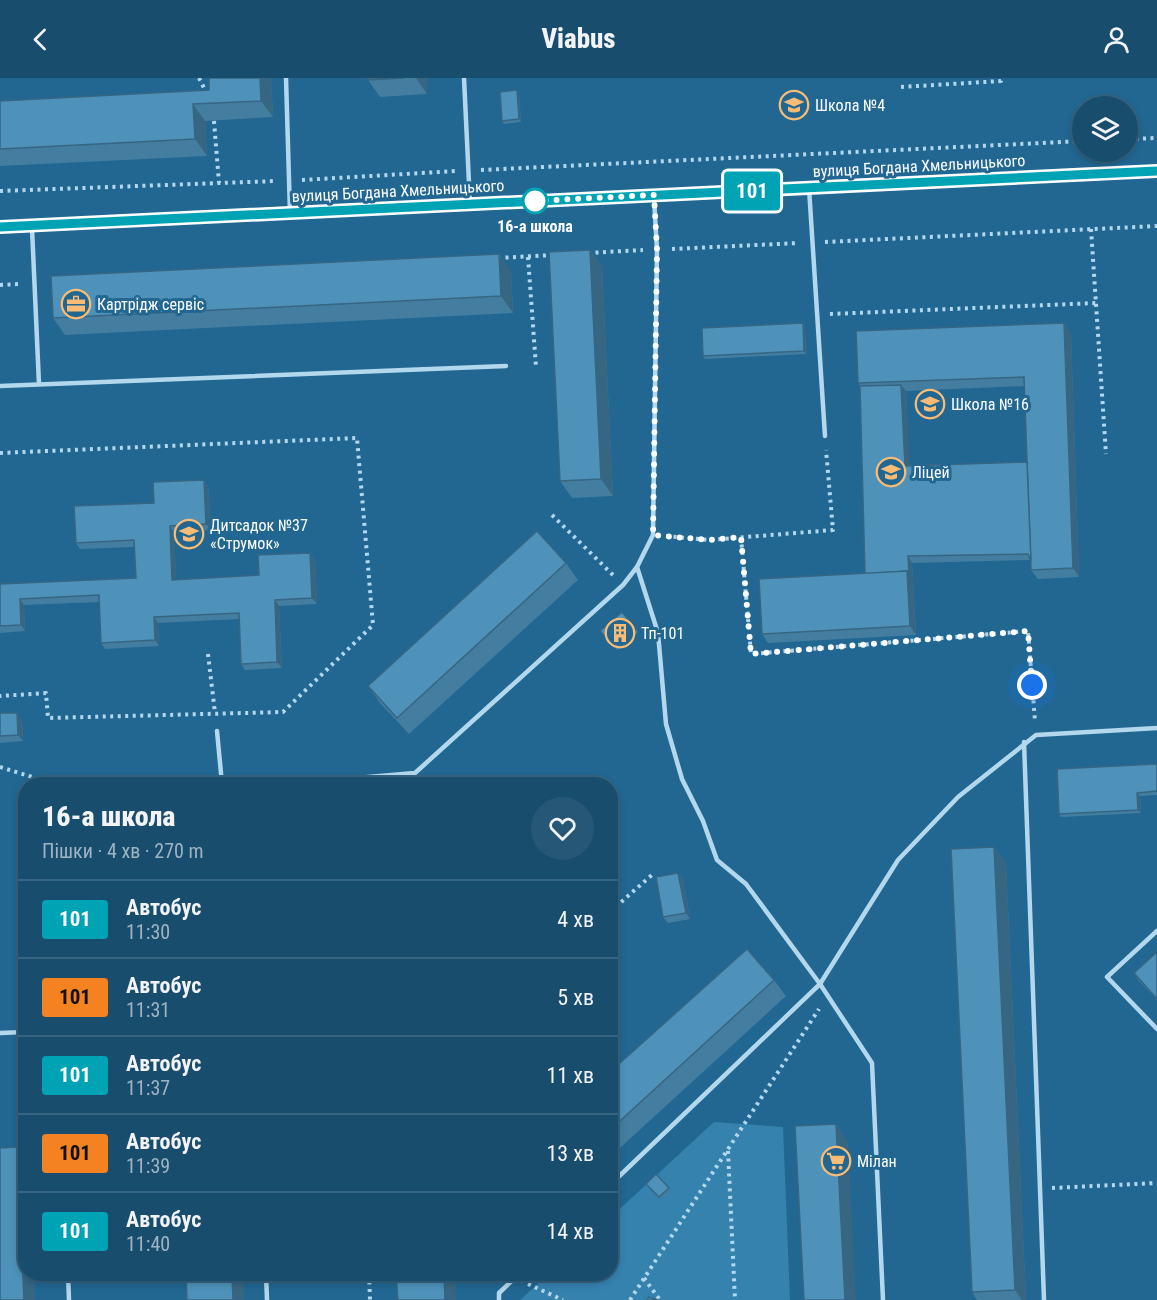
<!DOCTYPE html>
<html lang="uk">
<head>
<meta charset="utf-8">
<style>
  :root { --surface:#194d6e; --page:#265776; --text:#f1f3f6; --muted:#9fb4c2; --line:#376481 }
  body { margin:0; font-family:"Roboto Condensed",sans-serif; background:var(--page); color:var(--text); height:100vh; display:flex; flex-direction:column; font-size:22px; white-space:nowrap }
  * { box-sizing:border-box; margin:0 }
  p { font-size:20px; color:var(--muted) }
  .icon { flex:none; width:33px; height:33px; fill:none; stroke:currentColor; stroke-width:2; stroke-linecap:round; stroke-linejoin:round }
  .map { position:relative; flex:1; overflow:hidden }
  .panel { position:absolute; left:18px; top:699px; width:600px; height:504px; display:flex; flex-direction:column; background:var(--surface); border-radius:24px; box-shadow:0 3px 9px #0003,0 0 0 2px var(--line) }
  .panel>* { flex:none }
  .badge { padding:0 12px; border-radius:4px; font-size:21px; line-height:39px }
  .fabs { position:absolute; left:1072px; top:18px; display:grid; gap:12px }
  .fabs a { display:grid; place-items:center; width:66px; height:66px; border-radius:50%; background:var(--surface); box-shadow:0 3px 9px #0003,0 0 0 2px var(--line); font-size:30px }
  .you { position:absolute; width:30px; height:30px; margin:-15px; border:4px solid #fff; border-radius:50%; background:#1a73e8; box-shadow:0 0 0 9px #1a73e833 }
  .map>.badge { position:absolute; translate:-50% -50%; box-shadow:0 0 0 3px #fff }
  .round { display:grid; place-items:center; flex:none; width:63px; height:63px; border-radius:32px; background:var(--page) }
  .overview { display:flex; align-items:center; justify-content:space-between; height:102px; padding:0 24px }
  h1 { font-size:28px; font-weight:800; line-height:45px }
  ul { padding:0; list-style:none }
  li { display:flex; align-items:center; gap:18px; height:78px; padding:0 24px; border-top:2px solid var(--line) }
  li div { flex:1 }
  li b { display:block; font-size:22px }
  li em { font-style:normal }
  li .badge { min-width:66px; font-weight:700; text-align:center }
  header { display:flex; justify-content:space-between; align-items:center; height:78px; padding:0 24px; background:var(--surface); font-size:27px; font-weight:800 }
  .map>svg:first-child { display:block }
</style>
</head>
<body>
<header><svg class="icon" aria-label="back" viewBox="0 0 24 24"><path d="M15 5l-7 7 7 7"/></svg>Viabus<svg class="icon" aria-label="person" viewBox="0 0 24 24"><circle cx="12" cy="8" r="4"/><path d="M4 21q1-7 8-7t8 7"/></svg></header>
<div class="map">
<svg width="1157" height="1222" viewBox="0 0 1157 1222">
  <rect width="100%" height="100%" fill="#216792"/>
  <polygon fill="#3582af" points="714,1044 783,1049 790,1222 520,1222 549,1196 610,1196 611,1139"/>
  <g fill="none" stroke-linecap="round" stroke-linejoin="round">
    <g stroke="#b3d8ed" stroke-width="4" stroke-dasharray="3 4.5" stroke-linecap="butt">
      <polyline points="199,0 207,16"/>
      <polyline points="901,9 1001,3 1001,0"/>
      <polyline points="214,43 219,105"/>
      <polyline points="1128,61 1157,60"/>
      <polyline points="481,92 1083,63"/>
      <polyline points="302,102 456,93"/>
      <polyline points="0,113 276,103"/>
      <polyline points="1091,151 1106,376"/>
      <polyline points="825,164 1157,148"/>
      <polyline points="672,171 799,165"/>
      <polyline points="588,175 643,172"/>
      <polyline points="528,179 536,289"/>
      <polyline points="498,180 553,177"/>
      <polyline points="0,207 20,206"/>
      <polyline points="830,236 1096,225"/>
      <polyline points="0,375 357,360 373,547 283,634 48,640 46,615 0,618"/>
      <polyline points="552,437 614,498"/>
      <polyline points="666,458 709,462 833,452 826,372"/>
      <polyline points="741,459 751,576 1028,553 1035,643"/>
      <polyline points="208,576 215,635"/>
      <polyline points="0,689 42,702 79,706"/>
      <polyline points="610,834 654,795"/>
      <polyline points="728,1073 735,1222"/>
      <polyline points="1052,1110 1157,1105"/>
      <polyline points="369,1196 370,1222"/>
      <polyline points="644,1200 660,1222"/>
      <polyline points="528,1206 563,1222"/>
      <polyline points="630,1222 819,931"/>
    </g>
    <g stroke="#b3d8ed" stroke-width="4.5">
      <polyline points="286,0 290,135"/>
      <polyline points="464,0 470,126"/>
      <polyline points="809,110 825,358"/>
      <polyline points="32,150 39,306"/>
      <polyline points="0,308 506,288"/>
      <polyline points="637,489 658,555 666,646 682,701 703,743 717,782 746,806 820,906 872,985 883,1222"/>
      <polyline points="217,653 222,706"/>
      <polyline points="1024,664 1044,1222"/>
      <polyline points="286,706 415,695 623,507 637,489 653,457 657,172 654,120"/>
      <polyline points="1157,853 1107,899 1157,951"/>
      <polyline points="0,955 26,954"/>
      <polyline points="610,1107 820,906 898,782 958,719 1036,657 1157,650"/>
      <polyline points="68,1196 69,1222"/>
      <polyline points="266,1196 267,1222"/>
      <polyline points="499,1222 499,1215 519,1196"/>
    </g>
    <polyline stroke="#dff0fa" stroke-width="12" points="0,149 1157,93"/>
  </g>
  <g fill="#437ea0" fill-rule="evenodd">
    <polygon points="271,0 273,39 205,43 207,78 0,88 0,23 209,12"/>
    <polygon points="368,0 427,0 427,16 380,19 368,2"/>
    <polygon points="519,15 521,44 504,46 502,43"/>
    <polygon points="590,172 602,189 613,418 572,420 560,403"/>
    <polygon points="511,193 513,235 65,257 53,240"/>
    <polygon points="803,245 805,248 806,276 705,281 703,278"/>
    <path d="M 1071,254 L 1079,499 L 1038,501 L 1031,492 L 1030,482 L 912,485 L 916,557 L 768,565 L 762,556 L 865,496 L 860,308 L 858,305 ZM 1025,308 L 1027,384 L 909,388 L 906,313 Z"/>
    <polygon points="204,402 208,408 211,452 174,454 176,502 259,497 315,481 317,526 279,528 282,590 245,592 241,586 239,541 158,545 159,568 105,571 101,565 99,524 24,527 25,553 0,555 0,506 136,500 134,469 80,471 76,465 154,425"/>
    <polygon points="566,485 578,502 409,656 380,625 368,608"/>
    <polygon points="636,551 638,554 617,572 603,556"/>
    <polygon points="0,635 22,641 23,663 0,665"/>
    <polygon points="1157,686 1157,717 1140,718 1141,735 1061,739 1059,736"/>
    <polygon points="994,769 1006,786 1026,1222 977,1222 972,1214"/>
    <polygon points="678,795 683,801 690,841 668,845 663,839"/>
    <polygon points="1157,874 1157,922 1138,902 1134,895"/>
    <polygon points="774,902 786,918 610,1079 610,994"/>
    <polygon points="646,1106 669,1110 671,1113 661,1122"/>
  </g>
  <g fill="#376682">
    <polygon points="260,0 271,0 273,39 261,23"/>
    <polygon points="416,0 427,0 427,16"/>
    <polygon points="517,12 519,15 521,44 519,41"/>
    <polygon points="193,26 205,43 207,78 195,61"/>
    <polygon points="590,172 602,189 613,418 601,401"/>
    <polygon points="499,176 511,193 513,235 501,218"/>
    <polygon points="803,245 805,248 806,276 804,273"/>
    <polygon points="1064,245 1071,254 1079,499 1073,490"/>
    <polygon points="901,307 906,313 910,394 905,388"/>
    <polygon points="204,402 208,408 211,452 206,446"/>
    <polygon points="170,448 174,454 177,508 172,502"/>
    <polygon points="310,475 315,481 317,526 312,520"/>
    <polygon points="908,478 912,485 916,557 910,548 907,493"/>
    <polygon points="20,521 24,527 25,553 21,547"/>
    <polygon points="275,522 279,528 282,590 277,584"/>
    <polygon points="154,539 158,545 159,568 155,562"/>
    <polygon points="17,635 22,641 23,663 18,657"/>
    <polygon points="1137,715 1140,718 1141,735 1138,732"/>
    <polygon points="994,769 1006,786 1026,1222 1022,1222 1015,1212"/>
    <polygon points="678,795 683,801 690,841 686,835"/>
    <polygon points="836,1046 848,1063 856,1222 845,1222"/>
    <polygon points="17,1069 26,1081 26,1196 34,1196 35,1222 24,1222"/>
    <polygon points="232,1196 243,1196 244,1222 233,1222"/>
    <polygon points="444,1196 455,1196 456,1222 445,1222"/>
  </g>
  <g fill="#4e92ba" stroke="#376682" stroke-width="1.5">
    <polygon points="209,0 260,0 261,23 193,26 195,61 0,71 0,23 209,12"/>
    <polygon points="368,0 404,0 368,2"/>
    <polygon points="517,12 519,41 502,43 500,14"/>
    <polygon points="590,172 601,401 560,403 549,174"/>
    <polygon points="499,176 501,218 53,240 51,198"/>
    <polygon points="803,245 804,273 703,278 702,250"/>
    <polygon points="1064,245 1073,490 1031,492 1024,299 858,305 856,253"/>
    <polygon points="901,307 905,388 1027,384 1031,483 1028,476 908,478 909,496 907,493 865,496 860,308"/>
    <polygon points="204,402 206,446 170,448 172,502 259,497 258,477 310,475 312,520 275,522 277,584 241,586 239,535 154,539 155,562 101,565 99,517 20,521 21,547 0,548 0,506 136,500 134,462 76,465 74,428 154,425 153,404"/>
    <polygon points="537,453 566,485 397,640 368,608"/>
    <polygon points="907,493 910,548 762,556 759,501"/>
    <polygon points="622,534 636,551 615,569 600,553"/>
    <polygon points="0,635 17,635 18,657 0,658"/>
    <polygon points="1157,686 1157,713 1137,715 1138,732 1059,736 1057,691"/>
    <polygon points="994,769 1015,1212 972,1214 951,771"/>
    <polygon points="678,795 686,835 663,839 656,799"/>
    <polygon points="747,871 774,902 610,1052 610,994"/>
    <polygon points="1157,874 1157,921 1134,895"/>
    <polygon points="836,1046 845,1222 804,1222 795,1048"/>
    <polygon points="17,1069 24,1222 0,1222 0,1070"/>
    <polygon points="656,1096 669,1110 659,1119 646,1106"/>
    <polygon points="186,1196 232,1196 233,1222 187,1222"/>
    <polygon points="396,1196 444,1196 445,1222 398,1222"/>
    <polygon points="649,1219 658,1222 647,1222"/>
  </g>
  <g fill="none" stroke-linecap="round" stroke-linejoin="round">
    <g stroke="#fff" stroke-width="14">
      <polyline id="line" points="0,149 1157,93"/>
    </g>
    <use href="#line" stroke="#00a3b4" stroke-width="9"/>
    <polyline stroke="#fff" stroke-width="6" stroke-dasharray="0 10.8" points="535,123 654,117 657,172 653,457 709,462 741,459 751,576 1028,553 1032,607"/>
  </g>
  <defs>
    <g id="school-ring" transform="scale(1.5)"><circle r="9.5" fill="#216792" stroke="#fabb75" stroke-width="1.5"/><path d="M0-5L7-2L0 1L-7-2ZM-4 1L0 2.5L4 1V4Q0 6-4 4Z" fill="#fabb75"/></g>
    <g id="office-ring" transform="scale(1.5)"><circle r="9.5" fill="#216792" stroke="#fabb75" stroke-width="1.5"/><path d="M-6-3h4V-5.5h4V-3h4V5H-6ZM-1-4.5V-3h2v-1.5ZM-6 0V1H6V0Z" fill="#fabb75"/></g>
    <g id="building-ring" transform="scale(1.5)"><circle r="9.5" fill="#216792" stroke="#fabb75" stroke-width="1.5"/><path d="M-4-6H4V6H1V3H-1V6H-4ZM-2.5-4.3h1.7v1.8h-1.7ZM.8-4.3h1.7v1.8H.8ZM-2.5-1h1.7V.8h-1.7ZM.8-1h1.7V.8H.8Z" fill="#fabb75"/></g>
    <g id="supermarket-ring" transform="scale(1.5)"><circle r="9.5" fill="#216792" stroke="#fabb75" stroke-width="1.5"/><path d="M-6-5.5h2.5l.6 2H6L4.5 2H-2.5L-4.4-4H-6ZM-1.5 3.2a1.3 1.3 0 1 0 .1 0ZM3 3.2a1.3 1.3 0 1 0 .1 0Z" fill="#fabb75"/></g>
  </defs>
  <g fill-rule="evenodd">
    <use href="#school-ring" x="794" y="27"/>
    <use href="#office-ring" x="76" y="226"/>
    <use href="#school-ring" x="930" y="326"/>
    <use href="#school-ring" x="891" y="394"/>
    <use href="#school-ring" x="189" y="456"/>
    <use href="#building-ring" x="620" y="555"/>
    <use href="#supermarket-ring" x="836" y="1083"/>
  </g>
  <circle fill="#fff" stroke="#00a3b4" stroke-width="3" cx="535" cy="123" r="12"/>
  <g text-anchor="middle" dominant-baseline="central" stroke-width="6" stroke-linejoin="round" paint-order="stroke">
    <g font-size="16" fill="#fff" stroke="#216792" text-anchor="start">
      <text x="815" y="27">Школа №4</text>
      <text x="97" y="226">Картрiдж сервiс</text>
      <text x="951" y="326">Школа №16</text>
      <text x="912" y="394">Ліцей</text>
      <text x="210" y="447">Дитсадок №37<tspan x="210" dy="18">«Струмок»</tspan></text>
      <text x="641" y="555">Тп-101</text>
      <text x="857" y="1083">Мілан</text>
    </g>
    <g font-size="16" fill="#fff" stroke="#216792">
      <text transform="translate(919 88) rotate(-3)">вулиця Богдана Хмельницького</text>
      <text transform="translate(398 113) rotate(-3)">вулиця Богдана Хмельницького</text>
    </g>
    <g font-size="16" font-weight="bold" fill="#fff" stroke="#216792">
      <text x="535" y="148">16-а школа</text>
    </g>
  </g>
</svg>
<div class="fabs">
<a><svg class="icon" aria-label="layers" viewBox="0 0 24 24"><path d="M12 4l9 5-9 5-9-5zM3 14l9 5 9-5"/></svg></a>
</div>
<div class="you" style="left:1032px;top:607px"></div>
<b class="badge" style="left:752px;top:113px;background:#00a3b4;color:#fff">101</b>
<section class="panel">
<div class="overview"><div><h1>16-а школа</h1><p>Пішки · 4 хв · 270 m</p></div><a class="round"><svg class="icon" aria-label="heart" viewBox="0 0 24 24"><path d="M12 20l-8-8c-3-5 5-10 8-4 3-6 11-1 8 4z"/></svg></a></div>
<ul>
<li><span class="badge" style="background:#00a3b4;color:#fff">101</span><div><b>Автобус</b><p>11:30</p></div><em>4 хв</em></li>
<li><span class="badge" style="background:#f58220;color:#111">101</span><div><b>Автобус</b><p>11:31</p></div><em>5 хв</em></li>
<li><span class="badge" style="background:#00a3b4;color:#fff">101</span><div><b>Автобус</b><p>11:37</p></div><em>11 хв</em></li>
<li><span class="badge" style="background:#f58220;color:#111">101</span><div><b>Автобус</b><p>11:39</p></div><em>13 хв</em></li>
<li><span class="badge" style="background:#00a3b4;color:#fff">101</span><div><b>Автобус</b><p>11:40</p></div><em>14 хв</em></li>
</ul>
</section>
</div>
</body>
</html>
